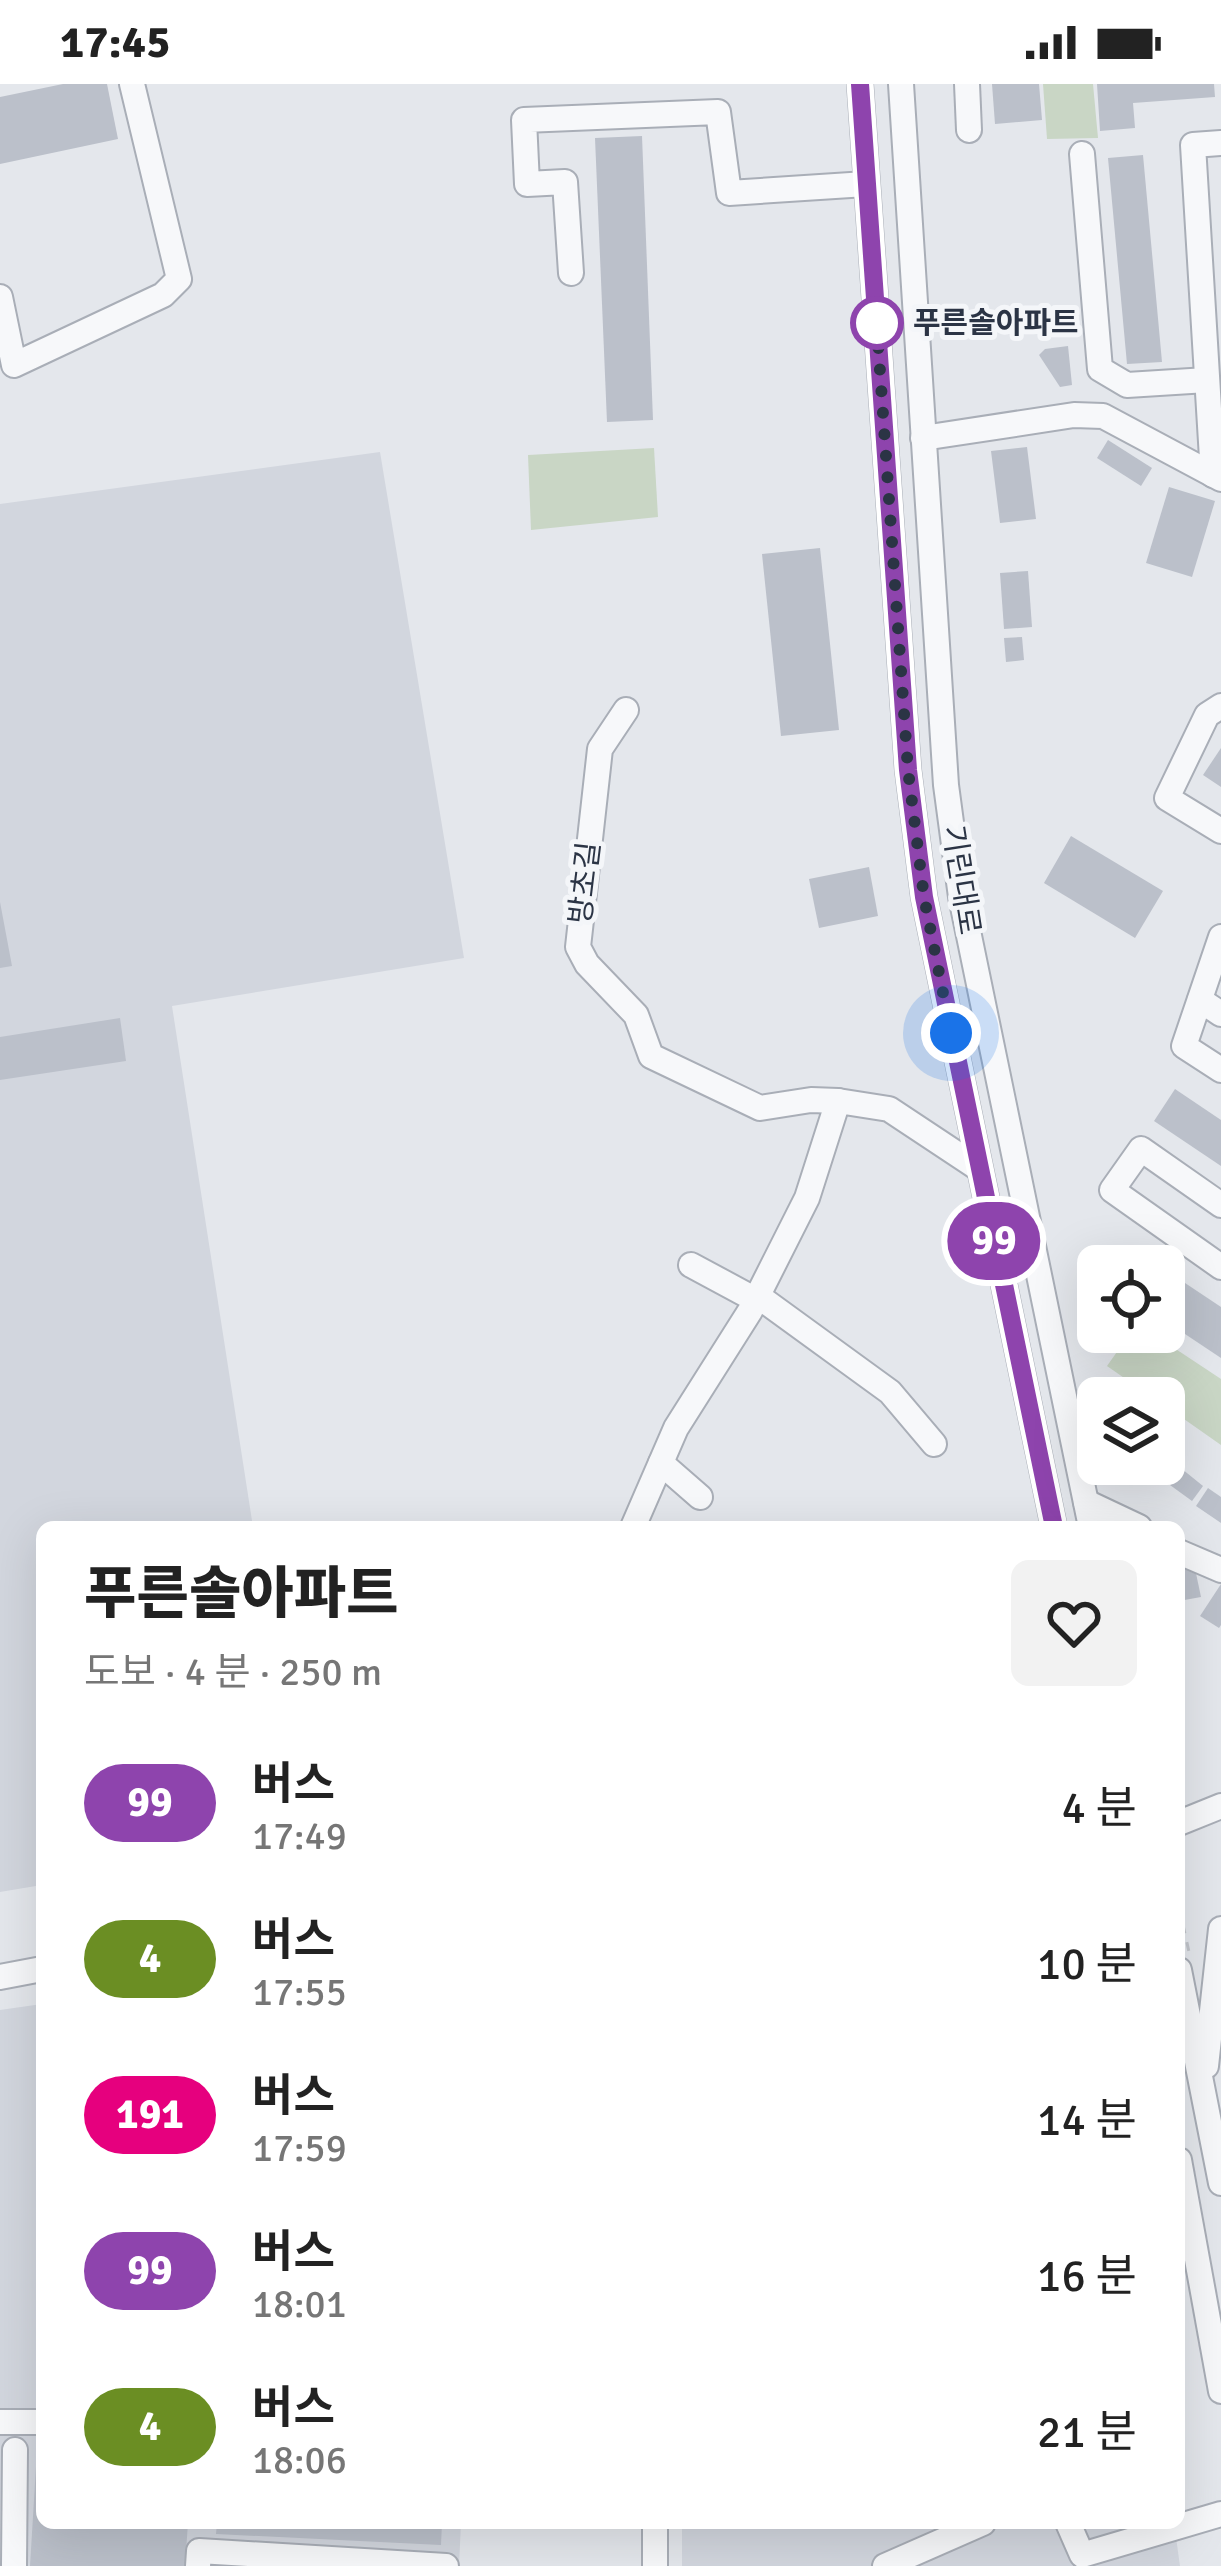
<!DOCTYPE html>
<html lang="ko">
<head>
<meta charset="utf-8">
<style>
  :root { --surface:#fff; --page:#f2f2f2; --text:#222; --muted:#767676 }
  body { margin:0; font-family:Signika,"Noto Sans KR",sans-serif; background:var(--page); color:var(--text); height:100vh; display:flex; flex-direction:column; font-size:45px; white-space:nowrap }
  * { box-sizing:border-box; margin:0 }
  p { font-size:39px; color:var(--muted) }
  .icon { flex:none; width:66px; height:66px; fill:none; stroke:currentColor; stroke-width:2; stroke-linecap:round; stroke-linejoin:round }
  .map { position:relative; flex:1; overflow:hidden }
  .side { position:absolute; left:36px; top:1437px; width:1149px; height:1008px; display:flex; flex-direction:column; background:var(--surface); border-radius:18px; box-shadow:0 12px 48px #0002 }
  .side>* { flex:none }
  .badge { padding:0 24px; border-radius:39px; font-size:42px; line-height:78px }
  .fabs { position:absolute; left:1077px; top:1161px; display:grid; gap:24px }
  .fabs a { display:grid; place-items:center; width:108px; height:108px; border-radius:18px; background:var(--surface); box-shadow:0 12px 48px #0002; font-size:60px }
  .you { position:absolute; width:60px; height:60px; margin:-30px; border:9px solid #fff; border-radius:50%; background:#1a73e8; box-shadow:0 0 0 18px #1a73e833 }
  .map>.badge { position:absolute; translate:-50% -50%; box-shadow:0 0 0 6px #fff }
  .round { display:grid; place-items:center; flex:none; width:126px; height:126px; border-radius:18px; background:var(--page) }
  .head { display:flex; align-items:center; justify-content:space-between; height:204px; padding:0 48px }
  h1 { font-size:57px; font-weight:800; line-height:90px }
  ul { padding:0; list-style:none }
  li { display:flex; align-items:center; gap:36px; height:156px; padding:0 48px }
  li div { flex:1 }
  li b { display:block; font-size:45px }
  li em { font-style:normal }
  li .badge { min-width:132px; font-weight:700; text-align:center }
  .status { display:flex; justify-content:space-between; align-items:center; height:84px; padding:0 60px; background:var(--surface); direction:ltr }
  .status svg { height:33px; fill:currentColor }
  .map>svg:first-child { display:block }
</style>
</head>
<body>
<div class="status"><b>17:45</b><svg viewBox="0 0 49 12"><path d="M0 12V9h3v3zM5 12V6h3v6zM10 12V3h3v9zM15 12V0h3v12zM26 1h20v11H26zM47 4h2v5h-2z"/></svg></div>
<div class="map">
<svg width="1221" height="2482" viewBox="0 0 1221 2482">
  <rect width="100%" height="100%" fill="#e4e7ec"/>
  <g fill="#d2d6de">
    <polygon points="380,368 464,874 172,922 253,1443 42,1443 42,1801 0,1808 0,420"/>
    <polygon points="42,1920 42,2330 0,2328 0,1926"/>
    <polygon points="0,2340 42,2341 42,2439 461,2439 459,2482 0,2482"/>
    <polygon points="682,2439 1174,2439 1180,2482 682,2482"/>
  </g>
  <g fill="#c9d6c5">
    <polygon points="1043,0 1093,0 1098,54 1047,55"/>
    <polygon points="654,364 658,433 531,446 528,371"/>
    <polygon points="1131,1248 1150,1248 1221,1295 1221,1361 1164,1321 1164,1314 1153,1314 1107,1282"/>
  </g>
  <g fill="#bbc0ca">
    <polygon points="63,0 107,0 118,55 0,80 0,13"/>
    <polygon points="992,0 1039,0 1042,36 995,40"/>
    <polygon points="1097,0 1214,0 1215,13 1133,19 1135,44 1100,47"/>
    <polygon points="642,52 653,336 607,338 595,54"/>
    <polygon points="1143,71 1162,278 1127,280 1108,74"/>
    <polygon points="1068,262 1072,301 1060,303 1039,271 1045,265"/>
    <polygon points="1108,356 1152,384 1141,402 1097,374"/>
    <polygon points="1027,363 1036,435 1000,439 991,367"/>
    <polygon points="1169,403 1215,417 1192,493 1146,479"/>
    <polygon points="820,464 839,646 781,652 762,470"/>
    <polygon points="1028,487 1032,543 1004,545 1000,489"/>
    <polygon points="1022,553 1024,576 1006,578 1004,554"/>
    <polygon points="1221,664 1221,703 1203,691"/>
    <polygon points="1071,752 1163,807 1135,854 1044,799"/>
    <polygon points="869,783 878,832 819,844 809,795"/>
    <polygon points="0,818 12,882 0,884"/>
    <polygon points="120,934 126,977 0,996 0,953"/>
    <polygon points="1175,1005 1221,1036 1221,1082 1154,1037"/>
    <polygon points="1164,1185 1221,1223 1221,1274 1164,1236"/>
    <polygon points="1182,1385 1203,1402 1192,1417 1170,1401"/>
    <polygon points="1208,1404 1221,1413 1221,1439 1196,1422"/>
    <polygon points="1193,1475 1201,1513 1179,1517 1179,1478"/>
    <polygon points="1221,1500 1221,1541 1219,1544 1200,1532"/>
    <polygon points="37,2366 42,2366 42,2439 188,2439 185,2482 30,2482"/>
    <polygon points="217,2439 442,2439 441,2461 216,2450"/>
  </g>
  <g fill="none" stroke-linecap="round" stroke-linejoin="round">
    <g stroke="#a9aeb7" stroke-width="28">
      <g id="minor">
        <polyline points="860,0 908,686 924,813 1054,1443"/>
        <polyline points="901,0 946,701 961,813 1091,1443"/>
        <polyline points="967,0 969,46"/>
        <polyline points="1082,70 1100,285 1127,301 1207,296"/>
        <polyline points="571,189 565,98 527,100 524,36 718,28 729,109 866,100"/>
        <polyline points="0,213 14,281 163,211 179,195 132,0"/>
        <polyline points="923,354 1074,331 1103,332 1221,395"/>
        <polyline points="1213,391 1193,61 1221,59"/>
        <polyline points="1221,622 1207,631 1167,714 1221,747"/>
        <polyline points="626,626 600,665 578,863 587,880 636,931 651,972 760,1024 811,1016 838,1017"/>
        <polyline points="1221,853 1184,962 1221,986"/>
        <polyline points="1200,916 1221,930"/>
        <polyline points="1221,1121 1141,1065 1112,1106 1221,1183"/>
        <polyline points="691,1181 756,1216"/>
        <polyline points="758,1212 890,1308 934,1360"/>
        <polyline points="661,1379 700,1413"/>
        <polyline points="1086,1418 1139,1443"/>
        <polyline points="633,1443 676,1344 750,1227 807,1114 838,1017 889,1025 978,1084"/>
        <polyline points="1179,1468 1221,1486"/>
        <polyline points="1179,1739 1221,1722"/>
        <polyline points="1179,1886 1221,2099"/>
        <polyline points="0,1893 42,1885"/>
        <polyline points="1206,1982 1221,1845"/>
        <polyline points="1179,2076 1221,2307"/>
        <polyline points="0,2338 42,2338"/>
        <polyline points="1068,2439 1082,2471 1221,2430"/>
        <polyline points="14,2482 15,2366"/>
        <polyline points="198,2482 199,2467 446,2482"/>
        <polyline points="655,2482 655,2439"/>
        <polyline points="885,2482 983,2439"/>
      </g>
    </g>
    <polyline stroke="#c2c5cb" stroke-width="3" stroke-dasharray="9 9" stroke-linecap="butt" points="1179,1823 1189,1868"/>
    <use href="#minor" stroke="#f7f8fa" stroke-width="24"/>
  </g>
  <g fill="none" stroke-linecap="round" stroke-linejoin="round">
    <g stroke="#fff" stroke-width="27">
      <polyline id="line" points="860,0 908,686 924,813 1054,1443"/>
    </g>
    <use href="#line" stroke="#8e44ad" stroke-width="18"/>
    <polyline stroke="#2b3445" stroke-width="12" stroke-dasharray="0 21.6" points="877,239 876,230 908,686 924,813 951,949"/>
  </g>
  <circle fill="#fff" stroke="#8e44ad" stroke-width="6" cx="877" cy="239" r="24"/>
  <g text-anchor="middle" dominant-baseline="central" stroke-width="10" stroke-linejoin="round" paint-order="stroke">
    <g font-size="30" font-weight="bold" fill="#2b3445" stroke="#f4f6f9" text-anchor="start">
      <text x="913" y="239">푸른솔아파트</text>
    </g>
    <g font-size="30" fill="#2b3445" stroke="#f4f6f9">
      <text transform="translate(961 796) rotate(81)">기린대로</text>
      <text transform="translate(585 799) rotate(-83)">방초길</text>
    </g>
  </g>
</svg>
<div class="fabs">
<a><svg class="icon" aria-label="locate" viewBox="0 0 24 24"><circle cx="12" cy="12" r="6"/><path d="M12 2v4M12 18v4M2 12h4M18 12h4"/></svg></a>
<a><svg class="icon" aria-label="layers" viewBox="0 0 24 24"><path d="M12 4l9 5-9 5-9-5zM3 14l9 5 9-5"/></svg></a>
</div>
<div class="you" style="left:951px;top:949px"></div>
<b class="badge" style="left:994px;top:1157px;background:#8e44ad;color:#fff">99</b>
<section class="side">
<div class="head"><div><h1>푸른솔아파트</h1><p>도보 · 4 분 · 250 m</p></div><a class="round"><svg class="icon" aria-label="heart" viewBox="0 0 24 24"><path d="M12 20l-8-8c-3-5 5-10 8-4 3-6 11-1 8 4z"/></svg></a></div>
<ul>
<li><span class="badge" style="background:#8e44ad;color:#fff">99</span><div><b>버스</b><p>17:49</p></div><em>4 분</em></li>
<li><span class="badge" style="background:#6b8e23;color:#fff">4</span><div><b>버스</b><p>17:55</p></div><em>10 분</em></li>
<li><span class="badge" style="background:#e6007e;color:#fff">191</span><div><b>버스</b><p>17:59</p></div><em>14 분</em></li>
<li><span class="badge" style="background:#8e44ad;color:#fff">99</span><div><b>버스</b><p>18:01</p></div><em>16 분</em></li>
<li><span class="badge" style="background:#6b8e23;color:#fff">4</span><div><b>버스</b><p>18:06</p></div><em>21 분</em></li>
</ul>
</section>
</div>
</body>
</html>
